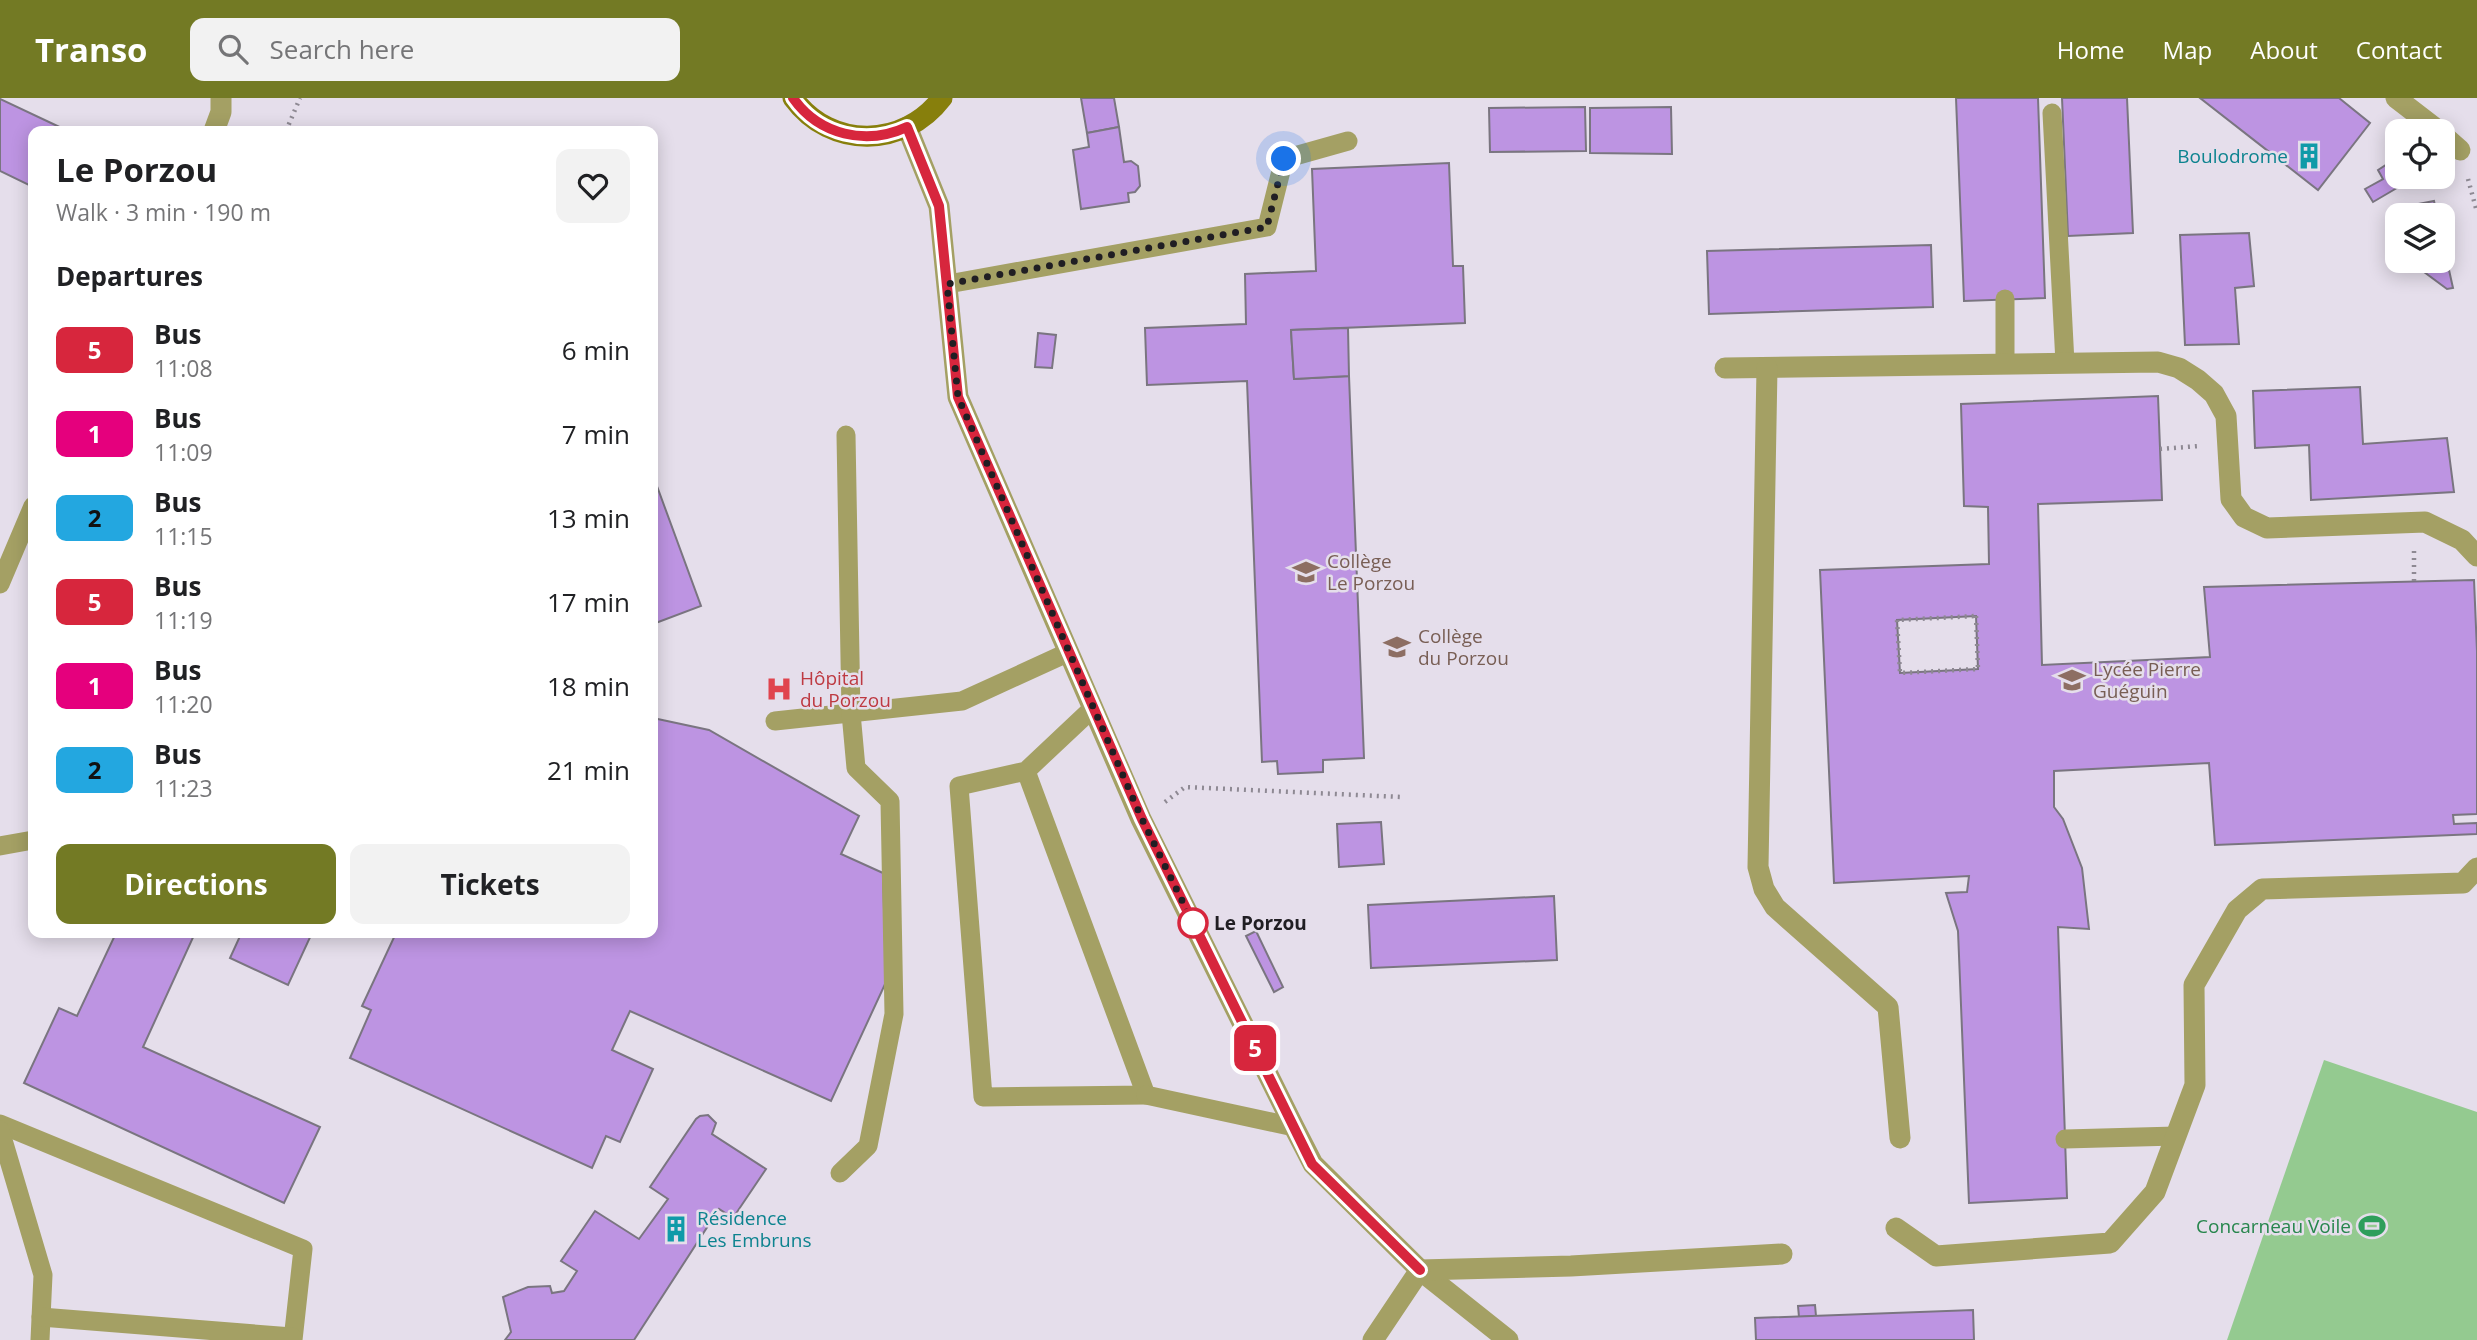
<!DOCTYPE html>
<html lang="en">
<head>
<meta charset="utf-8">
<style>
  :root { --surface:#fff; --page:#f2f2f2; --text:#202124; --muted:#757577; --accent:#737a24 }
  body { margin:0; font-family:"Open Sans",sans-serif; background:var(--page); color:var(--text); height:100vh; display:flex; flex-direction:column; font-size:26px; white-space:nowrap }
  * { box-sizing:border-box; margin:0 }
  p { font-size:23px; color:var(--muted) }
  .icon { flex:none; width:38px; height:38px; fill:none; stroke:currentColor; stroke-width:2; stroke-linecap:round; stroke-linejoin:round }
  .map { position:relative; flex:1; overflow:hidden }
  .details { position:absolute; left:28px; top:28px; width:630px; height:812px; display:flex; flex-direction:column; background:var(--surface); border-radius:14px; box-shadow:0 4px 18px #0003 }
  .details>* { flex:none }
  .badge { padding:0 14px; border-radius:10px; font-size:24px; line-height:46px }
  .buttons { position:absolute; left:2385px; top:21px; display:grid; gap:14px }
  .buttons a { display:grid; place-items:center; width:70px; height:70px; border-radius:14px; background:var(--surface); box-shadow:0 4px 18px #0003; font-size:35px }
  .you { position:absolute; width:35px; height:35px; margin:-18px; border:5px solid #fff; border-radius:50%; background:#1a73e8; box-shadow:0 0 0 10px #1a73e833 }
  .map>.badge { position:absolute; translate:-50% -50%; box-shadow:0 0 0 4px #fff }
  h2 { padding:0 28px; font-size:26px; line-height:63px }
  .round { display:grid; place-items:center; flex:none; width:74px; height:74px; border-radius:14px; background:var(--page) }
  .overview { display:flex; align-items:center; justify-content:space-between; height:119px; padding:0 28px }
  h1 { font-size:33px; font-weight:700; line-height:52px }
  .primary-button { display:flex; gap:14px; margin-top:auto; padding:14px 28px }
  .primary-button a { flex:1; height:80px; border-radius:14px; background:var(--accent); color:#fff; font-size:28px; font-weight:700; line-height:80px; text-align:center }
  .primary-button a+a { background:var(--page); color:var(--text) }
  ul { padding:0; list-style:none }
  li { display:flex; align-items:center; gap:21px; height:84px; padding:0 28px }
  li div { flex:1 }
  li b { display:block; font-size:26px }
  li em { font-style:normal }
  li .badge { min-width:77px; font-weight:700; text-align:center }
  header { display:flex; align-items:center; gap:42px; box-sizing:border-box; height:98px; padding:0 35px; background:var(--accent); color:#fff }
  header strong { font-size:33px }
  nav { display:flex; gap:38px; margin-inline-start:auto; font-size:24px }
  .search { width:490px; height:63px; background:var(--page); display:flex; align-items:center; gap:18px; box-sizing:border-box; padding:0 24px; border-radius:14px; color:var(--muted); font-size:26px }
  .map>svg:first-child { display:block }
</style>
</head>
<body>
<header>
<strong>Transo</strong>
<div class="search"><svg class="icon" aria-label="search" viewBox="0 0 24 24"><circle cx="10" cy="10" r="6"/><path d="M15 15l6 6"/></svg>Search here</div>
<nav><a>Home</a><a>Map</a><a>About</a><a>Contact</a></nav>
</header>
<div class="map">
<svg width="2477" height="1242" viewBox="0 0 2477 1242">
  <rect width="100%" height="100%" fill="#e5deeb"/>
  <polygon fill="#94ca90" points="2324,962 2477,1014 2477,1242 2227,1242"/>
  <g fill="#bd94e2" stroke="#7a7580" stroke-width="2" fill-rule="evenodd">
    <polygon points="1081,0 1114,0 1119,29 1087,35"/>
    <polygon points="1956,0 2038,0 2045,200 1964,203"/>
    <polygon points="2062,0 2127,0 2133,135 2068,138"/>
    <polygon points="2200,0 2339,0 2370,25 2318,92"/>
    <polygon points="0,1 68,33 33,33 33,89 0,73"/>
    <polygon points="1585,9 1586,53 1490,54 1489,10"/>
    <polygon points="1671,9 1672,56 1590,55 1590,10"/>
    <polygon points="1119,29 1124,64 1131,63 1138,68 1140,88 1135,94 1128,95 1129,104 1081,111 1073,52 1089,49 1087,35"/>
    <polygon points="1449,65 1453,168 1463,168 1465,225 1291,232 1294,281 1349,278 1364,660 1323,662 1323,674 1278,676 1277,663 1262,664 1247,283 1147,287 1145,230 1246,226 1245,176 1316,173 1312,71"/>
    <polygon points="2389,65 2402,87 2373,104 2365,91 2383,81 2378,72"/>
    <polygon points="2434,103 2437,117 2416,117 2413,107"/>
    <polygon points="2249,135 2254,188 2235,190 2239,246 2185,247 2180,137"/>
    <polygon points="2443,145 2453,190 2447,191 2412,165 2443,163"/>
    <polygon points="1931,147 1933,209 1709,216 1707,153"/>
    <polygon points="1348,230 1349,278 1294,281 1291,232"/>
    <polygon points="1038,235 1056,237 1052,270 1035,269"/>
    <polygon points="2360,289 2363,346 2447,340 2454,394 2311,402 2309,347 2255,350 2253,293"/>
    <path d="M 2158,298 L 2162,402 L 2038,406 L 2042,567 L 2210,559 L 2204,489 L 2474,482 L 2477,553 L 2477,716 L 2453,717 L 2454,726 L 2477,725 L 2477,736 L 2215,747 L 2209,665 L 2054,673 L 2054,709 L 2063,721 L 2082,770 L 2089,831 L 2058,829 L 2067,1100 L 1969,1105 L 1958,833 L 1946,795 L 1967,794 L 1969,778 L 1834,785 L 1820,472 L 1989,466 L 1988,409 L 1964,408 L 1961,306 ZM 1976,518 L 1978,571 L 1900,575 L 1897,522 Z"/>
    <polygon points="654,380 701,508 653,526 653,381"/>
    <polygon points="653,620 709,632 859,718 841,756 883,775 886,884 831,1003 630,913 612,952 653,971 620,1044 606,1038 592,1070 350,960 371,912 362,908 396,835 653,835"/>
    <polygon points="1381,724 1384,766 1339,769 1337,726"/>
    <polygon points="1554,798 1557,862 1371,870 1368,807"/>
    <polygon points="1256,833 1283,889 1274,894 1246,838"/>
    <polygon points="116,835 195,835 143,949 320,1029 284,1105 24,985 59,910 77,918"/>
    <polygon points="238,835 312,835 288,887 230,860 241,836"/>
    <polygon points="708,1017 716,1025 712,1036 766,1071 733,1120 719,1111 634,1242 505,1242 511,1234 503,1199 528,1189 550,1188 552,1195 564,1193 577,1173 561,1163 595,1113 639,1141 668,1101 650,1089 696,1021 700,1018"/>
    <polygon points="1815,1207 1816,1218 1799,1219 1798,1208"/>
    <polygon points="1973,1212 1974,1242 1756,1242 1755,1220"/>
  </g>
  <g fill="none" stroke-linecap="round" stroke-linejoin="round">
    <g stroke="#8e8993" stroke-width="4.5" stroke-dasharray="2 5" stroke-linecap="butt">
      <polyline points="286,33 300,0"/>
      <polyline points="2468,81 2477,114"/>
      <polyline points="2160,351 2199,348"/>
      <polyline points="2414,453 2414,484"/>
      <polygon points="1976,518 1978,571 1900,575 1897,522"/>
      <polyline points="1165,704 1185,689 1401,699"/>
    </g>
    <g stroke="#a4a064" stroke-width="19">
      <polyline points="2052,15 2065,265"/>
      <polyline points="948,186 1267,129 1284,61 1348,43"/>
      <polyline points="2005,201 2005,266"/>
      <polyline points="0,486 33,408"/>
      <polyline points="775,623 962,603 1069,554"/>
      <polyline points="1026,673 1146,997 983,999 959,688 1026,673 1093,610"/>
      <polyline points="0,748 33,742"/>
      <polyline points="1146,997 1294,1029"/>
      <polyline points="0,1026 303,1151 293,1242"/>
      <polyline points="0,1032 43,1177 40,1242"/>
      <polyline points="2065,1041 2176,1038"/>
      <polyline points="840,1075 868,1048 894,916 890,703 856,670 851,615 846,337"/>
      <polyline points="41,1219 292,1239"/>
    </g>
    <g stroke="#a4a064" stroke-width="21">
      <polyline points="2396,0 2439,33"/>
      <polyline points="907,29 939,108 958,299 1141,721 1294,1029 1313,1066 1420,1172 1508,1242"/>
      <polyline points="214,33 221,14 221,0"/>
      <polyline points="2443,37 2460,52"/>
      <polyline points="1725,270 2158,264 2179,270 2198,282 2214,296 2226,318 2231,401 2244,419 2267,430 2425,424 2462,442 2477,458"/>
      <polyline points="1767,270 1758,769 1764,791 1775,809 1888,909 1900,1040"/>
      <polyline points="1896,1130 1936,1158 2110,1145 2155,1094 2195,987 2194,887 2237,812 2262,791 2463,785 2477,770"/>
      <polyline points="1420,1172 1571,1168 1782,1156"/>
      <polyline points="1373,1242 1420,1172"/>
    </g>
    <path stroke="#877f0c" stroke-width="21" d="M 793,0 C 831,52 904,50 942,0"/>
  </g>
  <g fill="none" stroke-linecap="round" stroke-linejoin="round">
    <g stroke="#fff" stroke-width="16">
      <path id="line" d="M 793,0 C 819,37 866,48 907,29 L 939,108 L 958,299 L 1142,721 L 1312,1066 L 1420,1172"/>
    </g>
    <use href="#line" stroke="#d7263d" stroke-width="10"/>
    <polyline stroke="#201e23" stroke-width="7" stroke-dasharray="0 12.6" points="1193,825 1142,721 958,299 947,186 1267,129 1284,61"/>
  </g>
  <defs>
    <g id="building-bare" transform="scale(2.1)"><path d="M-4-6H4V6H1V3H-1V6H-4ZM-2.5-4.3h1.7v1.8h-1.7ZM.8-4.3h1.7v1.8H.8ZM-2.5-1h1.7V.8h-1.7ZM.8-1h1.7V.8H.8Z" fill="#0f9aa8" stroke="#e5deeb" stroke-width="2.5" paint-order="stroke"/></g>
    <g id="school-bare" transform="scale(2.1)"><path d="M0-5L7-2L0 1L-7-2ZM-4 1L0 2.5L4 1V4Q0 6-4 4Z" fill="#8d6e63" stroke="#e5deeb" stroke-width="2.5" paint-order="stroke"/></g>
    <g id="hospital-bare" transform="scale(2.1)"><path d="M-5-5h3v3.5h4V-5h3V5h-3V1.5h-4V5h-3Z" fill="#e0444e" stroke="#e5deeb" stroke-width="2.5" paint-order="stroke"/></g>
    <g id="stadium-bare" transform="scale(2.1)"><path d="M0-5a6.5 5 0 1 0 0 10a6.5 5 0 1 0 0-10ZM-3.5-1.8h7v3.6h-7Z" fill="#2e9e5b" stroke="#e5deeb" stroke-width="2.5" paint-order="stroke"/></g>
  </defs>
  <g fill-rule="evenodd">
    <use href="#building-bare" x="2309" y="58"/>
    <use href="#school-bare" x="1306" y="474"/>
    <use href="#school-bare" x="1397" y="549"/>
    <use href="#school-bare" x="2072" y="582"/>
    <use href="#hospital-bare" x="779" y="591"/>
    <use href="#stadium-bare" x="2372" y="1128"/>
    <use href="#building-bare" x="676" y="1131"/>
  </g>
  <circle fill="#fff" stroke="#d7263d" stroke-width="3.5" cx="1193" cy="825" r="14"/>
  <g text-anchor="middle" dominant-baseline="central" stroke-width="5" stroke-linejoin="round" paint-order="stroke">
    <g font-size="19" fill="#0d838f" stroke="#e5deeb" text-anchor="end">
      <text x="2288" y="58">Boulodrome</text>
      <text x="697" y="1120" text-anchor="start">Résidence<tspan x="697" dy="22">Les Embruns</tspan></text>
    </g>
    <g font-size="19" fill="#785e54" stroke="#e5deeb" text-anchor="start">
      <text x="1327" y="463">Collège<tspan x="1327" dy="22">Le Porzou</tspan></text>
      <text x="1418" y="538">Collège<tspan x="1418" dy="22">du Porzou</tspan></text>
      <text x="2093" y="571">Lycée Pierre<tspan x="2093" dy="22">Guéguin</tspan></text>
    </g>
    <g font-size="19" fill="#be3a42" stroke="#e5deeb" text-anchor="start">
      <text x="800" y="580">Hôpital<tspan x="800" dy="22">du Porzou</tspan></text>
    </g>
    <g font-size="19" font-weight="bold" fill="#201e23" stroke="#e5deeb" text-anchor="start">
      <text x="1214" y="825">Le Porzou</text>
    </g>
    <g font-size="19" fill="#27864d" stroke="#e5deeb" text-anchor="end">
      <text x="2351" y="1128">Concarneau Voile</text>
    </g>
  </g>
</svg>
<div class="buttons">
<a><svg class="icon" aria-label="locate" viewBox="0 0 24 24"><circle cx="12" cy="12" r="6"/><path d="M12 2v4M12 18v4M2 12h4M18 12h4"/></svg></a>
<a><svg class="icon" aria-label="layers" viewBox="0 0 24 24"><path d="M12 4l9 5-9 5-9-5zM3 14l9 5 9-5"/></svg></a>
</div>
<div class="you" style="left:1284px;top:61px"></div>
<b class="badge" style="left:1255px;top:950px;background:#d7263d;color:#fff">5</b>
<section class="details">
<div class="overview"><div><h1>Le Porzou</h1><p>Walk · 3 min · 190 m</p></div><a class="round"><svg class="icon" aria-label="heart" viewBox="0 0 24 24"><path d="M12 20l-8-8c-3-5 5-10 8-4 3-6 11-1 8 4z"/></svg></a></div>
<h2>Departures</h2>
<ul>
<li><span class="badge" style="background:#d7263d;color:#fff">5</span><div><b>Bus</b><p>11:08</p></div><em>6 min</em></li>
<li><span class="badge" style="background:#e5007d;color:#fff">1</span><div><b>Bus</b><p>11:09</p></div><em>7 min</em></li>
<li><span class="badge" style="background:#23a7e0;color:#111">2</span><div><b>Bus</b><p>11:15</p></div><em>13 min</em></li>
<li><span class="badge" style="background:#d7263d;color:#fff">5</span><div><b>Bus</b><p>11:19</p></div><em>17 min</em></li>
<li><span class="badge" style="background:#e5007d;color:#fff">1</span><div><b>Bus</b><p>11:20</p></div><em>18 min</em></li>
<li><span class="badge" style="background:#23a7e0;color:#111">2</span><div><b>Bus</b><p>11:23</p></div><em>21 min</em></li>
</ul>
<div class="primary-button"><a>Directions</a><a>Tickets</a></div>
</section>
</div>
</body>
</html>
